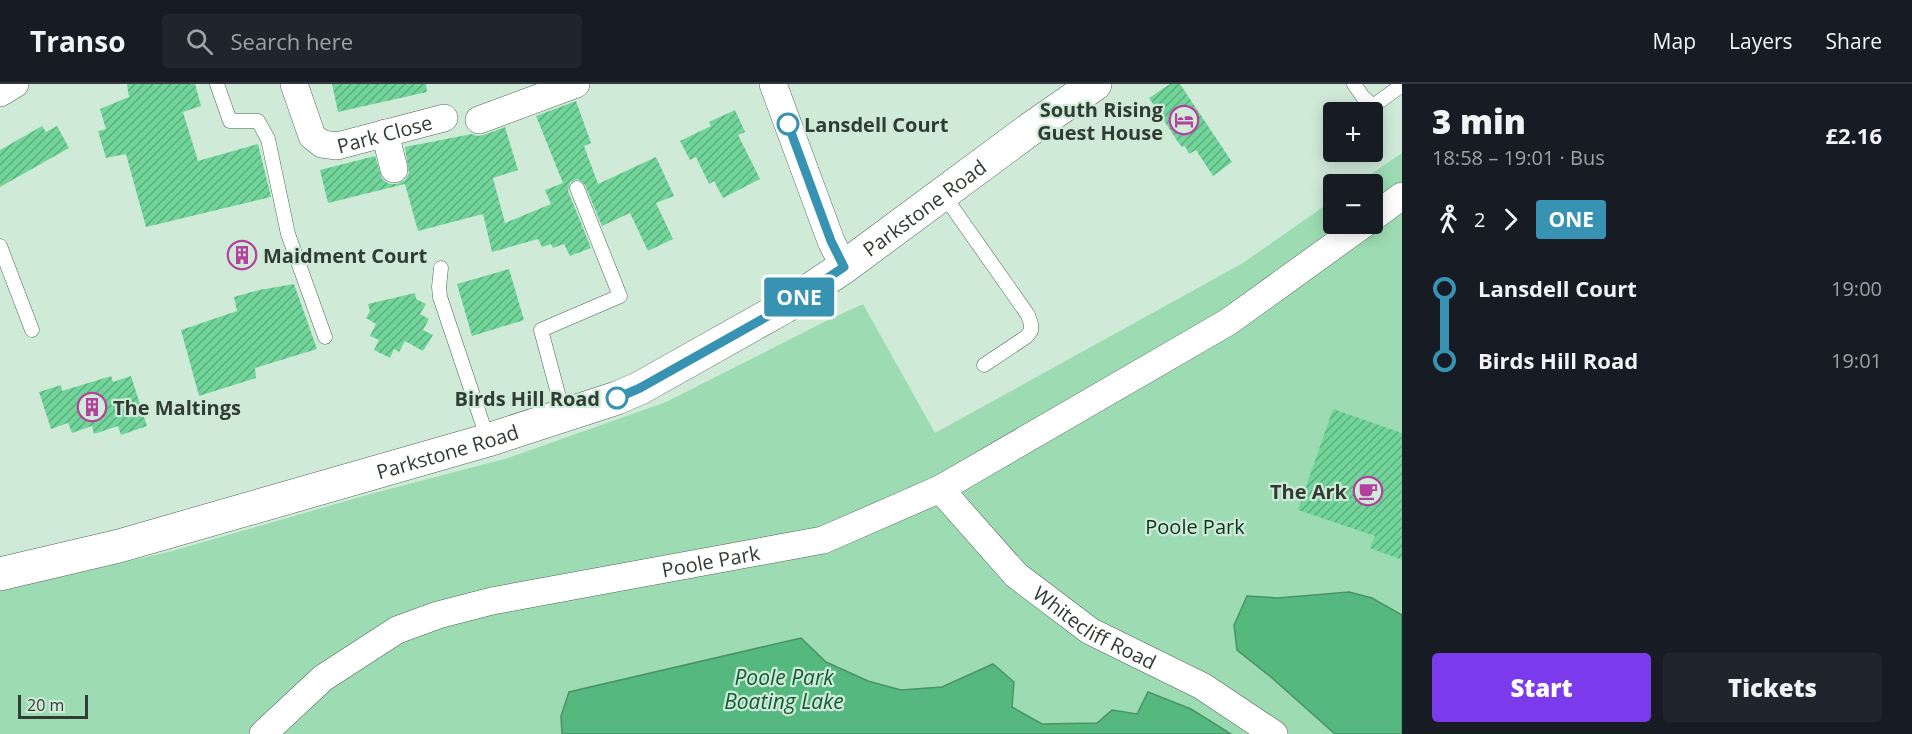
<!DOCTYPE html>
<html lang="en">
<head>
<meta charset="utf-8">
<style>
  :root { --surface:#171b24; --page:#20242c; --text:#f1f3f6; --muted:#9ea1a6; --line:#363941; --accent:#7c3aed }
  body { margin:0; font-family:"Open Sans",sans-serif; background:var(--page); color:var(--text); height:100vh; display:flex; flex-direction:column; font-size:22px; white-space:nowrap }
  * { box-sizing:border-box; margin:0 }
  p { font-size:20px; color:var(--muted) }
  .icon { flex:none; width:33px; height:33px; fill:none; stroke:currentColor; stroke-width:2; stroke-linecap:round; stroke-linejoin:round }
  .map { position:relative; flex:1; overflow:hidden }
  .details { display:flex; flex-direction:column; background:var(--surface); width:510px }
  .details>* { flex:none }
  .badge { padding:0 12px; border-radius:4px; font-size:21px; line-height:39px }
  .buttons { position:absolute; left:1323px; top:18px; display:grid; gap:12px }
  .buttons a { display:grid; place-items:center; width:60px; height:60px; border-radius:6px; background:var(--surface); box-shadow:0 3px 15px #0003; font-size:30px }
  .scale { position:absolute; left:18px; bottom:15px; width:70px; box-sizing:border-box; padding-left:6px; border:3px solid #313c34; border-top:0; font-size:16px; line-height:21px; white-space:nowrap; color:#313c34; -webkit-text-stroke:4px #cfebd8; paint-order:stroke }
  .map>.badge { position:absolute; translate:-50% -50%; box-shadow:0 0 0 3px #fff }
  .legs { display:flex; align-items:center; gap:9px; height:66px; padding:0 30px; font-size:20px }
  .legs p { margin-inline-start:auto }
  .headline { display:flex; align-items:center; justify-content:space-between; height:102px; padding:0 30px }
  h1 { font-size:33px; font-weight:800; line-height:45px }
  .cta { display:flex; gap:12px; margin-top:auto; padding:12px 30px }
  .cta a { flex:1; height:69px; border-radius:6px; background:var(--accent); color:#fff; font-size:24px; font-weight:800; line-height:69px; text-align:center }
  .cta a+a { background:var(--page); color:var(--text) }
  ul { padding:0 30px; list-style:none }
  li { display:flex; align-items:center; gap:21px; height:72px; font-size:22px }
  li i { display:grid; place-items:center; width:9px; height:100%; margin:0 8px; background:currentColor }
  li i::after { content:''; width:15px; height:15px; margin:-8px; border:4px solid; border-radius:50%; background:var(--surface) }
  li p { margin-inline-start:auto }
  li:first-child i { background:linear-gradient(#0000 50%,currentColor 0) }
  li:last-child i { background:linear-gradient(currentColor 50%,#0000 0) }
  header { display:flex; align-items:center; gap:36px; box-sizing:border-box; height:84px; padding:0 30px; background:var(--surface); border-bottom:2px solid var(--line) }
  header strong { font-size:28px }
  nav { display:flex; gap:33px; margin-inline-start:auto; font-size:21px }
  .search { width:420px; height:54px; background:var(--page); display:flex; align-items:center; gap:15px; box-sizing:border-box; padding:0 21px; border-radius:6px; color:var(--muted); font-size:22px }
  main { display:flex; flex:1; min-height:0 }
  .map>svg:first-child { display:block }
</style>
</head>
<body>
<header>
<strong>Transo</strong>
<div class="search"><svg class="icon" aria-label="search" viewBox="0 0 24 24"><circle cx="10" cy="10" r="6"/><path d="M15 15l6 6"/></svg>Search here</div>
<nav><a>Map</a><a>Layers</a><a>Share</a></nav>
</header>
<main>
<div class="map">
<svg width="1402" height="650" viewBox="0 0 1402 650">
  <defs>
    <pattern id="building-hatch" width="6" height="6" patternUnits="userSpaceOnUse" patternTransform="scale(1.5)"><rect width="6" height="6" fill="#71d59a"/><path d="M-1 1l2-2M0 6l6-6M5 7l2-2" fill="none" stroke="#5dae7e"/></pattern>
  </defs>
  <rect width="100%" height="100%" fill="#cfebd8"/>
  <polygon fill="#9ddcb3" points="1402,69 1402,650 0,650 0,507 172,467 374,409 508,374 666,318 826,237 863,220 935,349 1243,179 1333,116 1334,140 1372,140 1372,100 1356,100"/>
  <g fill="#54b87f" stroke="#4a9368" stroke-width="1.5">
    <polygon points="1349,508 1372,514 1402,531 1402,650 1335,650 1272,594 1237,566 1234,541 1247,512 1278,514"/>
    <polygon points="801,554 826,578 868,597 901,606 942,603 993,580 1014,598 1012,623 1042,640 1097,639 1112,626 1137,630 1148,608 1191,625 1231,650 562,650 561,632 569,608"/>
  </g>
  <g fill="url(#building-hatch)">
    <polygon points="127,0 195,0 201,22 183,28 198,77 258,60 271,113 146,143 126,70 106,74 98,47 106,45 100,25 129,13"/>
    <polygon points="332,0 426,0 427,8 338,28"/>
    <polygon points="1170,0 1180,0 1232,78 1213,92 1196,66 1189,70 1185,62 1182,63 1178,58 1149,14"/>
    <polygon points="576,17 591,59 584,62 598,100 656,73 674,112 656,119 673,155 648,167 630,129 602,142 585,101 578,95 570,98 568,107 591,164 570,172 564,160 553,164 551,160 542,163 538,155 492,168 483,130 418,147 405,100 328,119 320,86 375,72 382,95 389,100 397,100 405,96 409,89 405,63 472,50 477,52 484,51 505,43 518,86 493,94 505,139 551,120 545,106 563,99 536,32"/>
    <polygon points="735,26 745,48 738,51 760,95 723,114 714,97 709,100 696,73 690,76 680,57 711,42 709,38"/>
    <polygon points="42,42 46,48 57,42 69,64 0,103 0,66"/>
    <polygon points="509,185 524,236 472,252 457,200"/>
    <polygon points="294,200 317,265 255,284 256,294 199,312 181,246 237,227 234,213 259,206"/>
    <polygon points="415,209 416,215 426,220 420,230 429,235 423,246 433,251 423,267 405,257 399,268 394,265 390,274 374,266 379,256 370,252 376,240 366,234 370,227 368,220"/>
    <polygon points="111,292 113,298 131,292 147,342 121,351 118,342 94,350 92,342 72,349 68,339 51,345 39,308 61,301 62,307"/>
    <polygon points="1333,325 1402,349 1402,476 1370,464 1375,452 1298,426"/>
  </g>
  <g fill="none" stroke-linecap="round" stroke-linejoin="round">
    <g stroke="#4d6656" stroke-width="15">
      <g id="lane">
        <polyline points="217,0 230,37 258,37 268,55 288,150 325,253"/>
        <polyline points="1354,0 1363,13 1373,22 1402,1"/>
        <polyline points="943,110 1028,231 1031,240 1031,247 1026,253 984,281"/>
        <polyline points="0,162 32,246"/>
        <polyline points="441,184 439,203 440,213 488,356"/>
        <polyline points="564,332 541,246 620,212 577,104"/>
      </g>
    </g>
    <g stroke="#4d6656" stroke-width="28">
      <g id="street">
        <path id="s1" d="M 294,0 L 312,52 L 322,60 L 337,62 L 444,34"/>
        <polyline points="773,0 831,157 844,183"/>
        <polyline points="0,9 15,0"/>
        <polyline points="479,36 576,0"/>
        <polyline points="385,49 394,85"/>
        <polyline points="1372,134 1402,112"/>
        <path id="s2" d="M 940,405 L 1016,491 L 1090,547 L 1202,602 L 1274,650"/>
        <path id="s3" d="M 263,650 L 323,594 L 397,546 L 438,531 L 492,517 L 823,456 L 940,405 L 1228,238 L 1364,140"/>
      </g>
    </g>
    <g stroke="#4d6656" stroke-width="34">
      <g id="primary">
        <path id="s4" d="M 0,490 L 119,462 L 488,356 L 617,314 L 640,304 L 784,223 L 844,183 L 1033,43 L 1095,0"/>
      </g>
    </g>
    <use href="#lane" stroke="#fff" stroke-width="14"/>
    <use href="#street" stroke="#fff" stroke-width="27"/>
    <use href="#primary" stroke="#fff" stroke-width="33"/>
  </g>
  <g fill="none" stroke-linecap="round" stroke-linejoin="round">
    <g stroke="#fff" stroke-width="14">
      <polyline id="line-1" points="617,314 640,304 784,223 844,183 831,157 788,40"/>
    </g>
    <use href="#line-1" stroke="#3793b1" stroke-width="9"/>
  </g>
  <defs>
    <g id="hotel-ring" transform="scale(1.5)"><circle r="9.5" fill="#cfebd8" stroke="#b3429e" stroke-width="1.5"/><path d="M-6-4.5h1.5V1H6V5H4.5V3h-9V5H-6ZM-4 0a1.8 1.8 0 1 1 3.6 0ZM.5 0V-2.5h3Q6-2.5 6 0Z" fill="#b3429e"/></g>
    <g id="building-ring" transform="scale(1.5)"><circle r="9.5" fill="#cfebd8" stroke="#b3429e" stroke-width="1.5"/><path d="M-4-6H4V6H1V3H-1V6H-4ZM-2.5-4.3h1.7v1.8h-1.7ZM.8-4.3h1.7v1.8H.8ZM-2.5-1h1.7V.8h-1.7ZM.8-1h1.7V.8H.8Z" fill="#b3429e"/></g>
    <g id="cafe-ring" transform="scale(1.5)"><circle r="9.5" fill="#cfebd8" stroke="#b3429e" stroke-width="1.5"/><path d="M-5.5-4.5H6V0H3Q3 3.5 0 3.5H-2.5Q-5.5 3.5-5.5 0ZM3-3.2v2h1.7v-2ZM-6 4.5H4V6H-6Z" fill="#b3429e"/></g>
  </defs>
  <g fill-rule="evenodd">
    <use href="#hotel-ring" x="1184" y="36"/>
    <use href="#building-ring" x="242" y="171"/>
    <use href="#building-ring" x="92" y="323"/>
    <use href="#cafe-ring" x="1368" y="407"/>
  </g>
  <g fill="#fff" stroke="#3793b1" stroke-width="3">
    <circle cx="788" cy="40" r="10"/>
    <circle cx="617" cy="314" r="10"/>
  </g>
  <g text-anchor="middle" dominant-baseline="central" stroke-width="4.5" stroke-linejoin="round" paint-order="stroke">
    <g font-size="20" font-weight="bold" fill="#313c34" stroke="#cfebd8" text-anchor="end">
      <text x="1163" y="25">South Rising<tspan x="1163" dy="23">Guest House</tspan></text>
      <text x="263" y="171" text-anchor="start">Maidment Court</text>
      <text x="113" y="323" text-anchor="start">The Maltings</text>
      <text x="1347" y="407">The Ark</text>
    </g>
    <g font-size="20" font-weight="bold" fill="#313c34" stroke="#cfebd8" text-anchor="start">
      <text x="804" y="40">Lansdell Court</text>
      <text x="600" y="314" text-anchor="end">Birds Hill Road</text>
    </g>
    <g font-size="20" fill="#313c34" stroke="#cfebd8">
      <text stroke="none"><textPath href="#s1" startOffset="132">Park Close</textPath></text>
      <text stroke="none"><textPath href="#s4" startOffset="1004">Parkstone Road</textPath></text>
      <text stroke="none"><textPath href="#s4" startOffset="464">Parkstone Road</textPath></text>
      <text stroke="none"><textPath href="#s3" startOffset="492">Poole Park</textPath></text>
      <text stroke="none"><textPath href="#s2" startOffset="210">Whitecliff Road</textPath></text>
    </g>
    <g font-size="20" fill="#08341d" stroke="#cfebd8">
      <text x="1195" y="442">Poole Park</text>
    </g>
    <g font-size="21" font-style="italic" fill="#105c37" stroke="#cfebd8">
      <text x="784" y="593">Poole Park<tspan x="784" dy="24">Boating Lake</tspan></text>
    </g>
  </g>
</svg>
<div class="buttons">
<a>+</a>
<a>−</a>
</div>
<div class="scale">20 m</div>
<b class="badge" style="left:799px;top:213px;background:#3793b1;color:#fff">ONE</b>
</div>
<section class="details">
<div class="headline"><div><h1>3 min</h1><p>18:58 – 19:01 · Bus</p></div><b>£2.16</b></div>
<div class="legs"><svg class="icon" aria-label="walk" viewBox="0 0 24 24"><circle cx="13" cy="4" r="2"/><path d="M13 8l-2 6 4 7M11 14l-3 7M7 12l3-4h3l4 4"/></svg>2<svg class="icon" aria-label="forward" viewBox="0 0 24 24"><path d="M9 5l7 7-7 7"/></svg><b class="badge" style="background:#3793b1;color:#fff">ONE</b></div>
<ul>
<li><i style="color:#3793b1"></i><b>Lansdell Court</b><p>19:00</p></li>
<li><i style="color:#3793b1"></i><b>Birds Hill Road</b><p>19:01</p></li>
</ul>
<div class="cta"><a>Start</a><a>Tickets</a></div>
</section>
</main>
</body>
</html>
